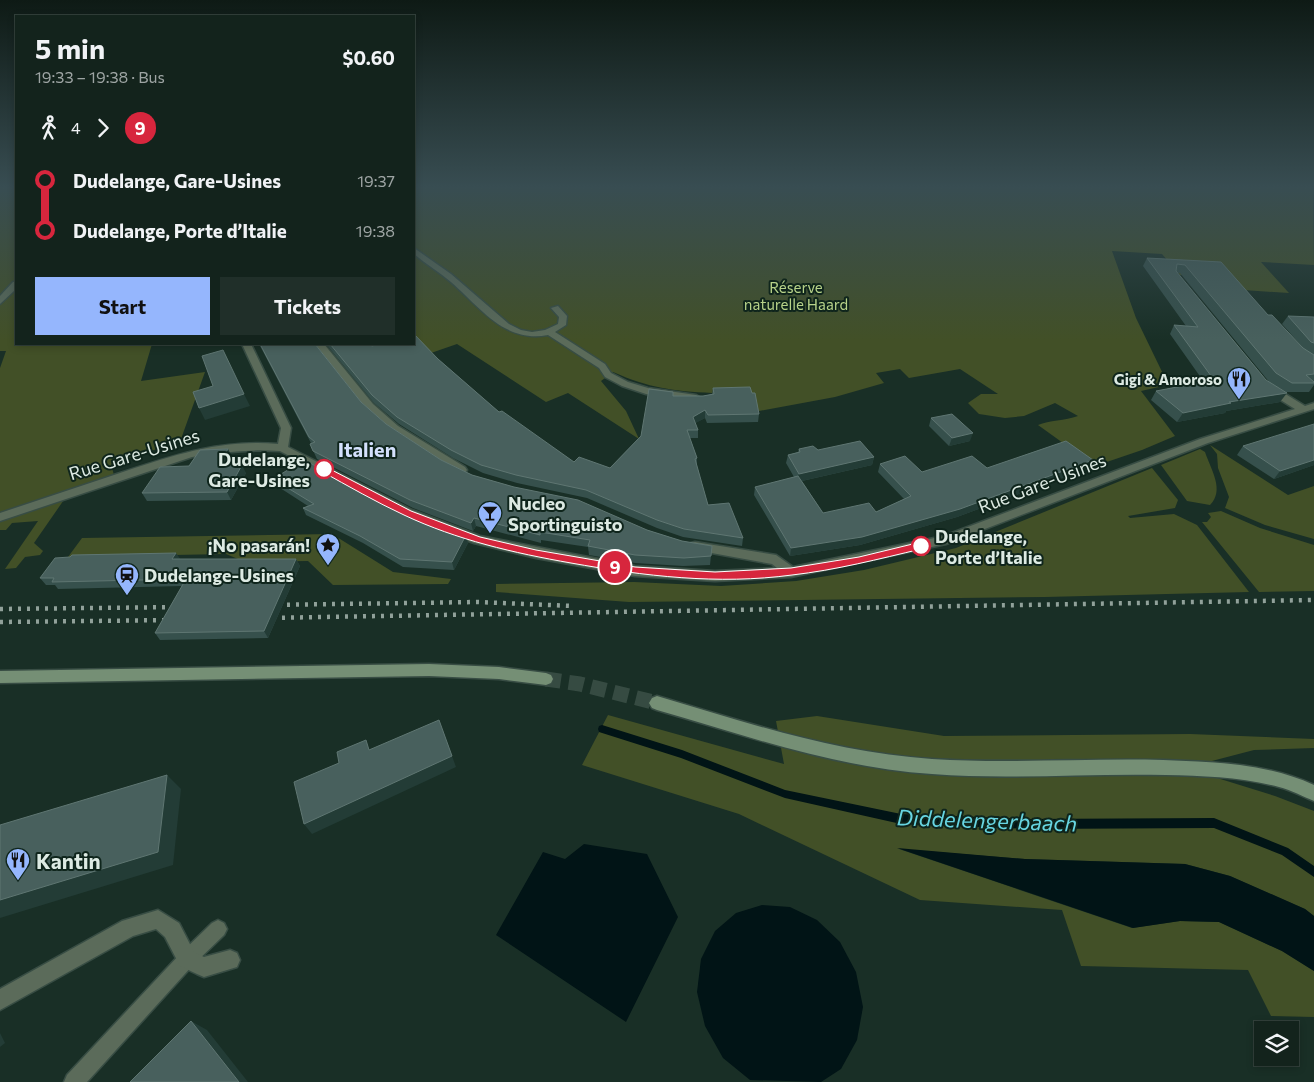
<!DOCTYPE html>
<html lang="en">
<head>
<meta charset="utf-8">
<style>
  :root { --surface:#13231c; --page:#202f29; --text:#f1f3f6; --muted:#9da4a3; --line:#32403b; --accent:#95b6fd }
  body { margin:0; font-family:Commissioner,sans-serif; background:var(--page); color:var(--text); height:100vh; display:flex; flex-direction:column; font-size:19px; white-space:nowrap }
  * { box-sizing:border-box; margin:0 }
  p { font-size:16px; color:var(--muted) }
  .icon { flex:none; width:28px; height:28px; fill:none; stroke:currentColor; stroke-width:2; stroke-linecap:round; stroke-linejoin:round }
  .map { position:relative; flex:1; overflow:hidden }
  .panel { position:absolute; left:15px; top:15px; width:400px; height:330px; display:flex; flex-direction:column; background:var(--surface); border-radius:0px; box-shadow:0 2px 8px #0003,0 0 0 1px var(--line) }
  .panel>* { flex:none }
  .badge { padding:0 10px; border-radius:16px; font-size:18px; line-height:32px }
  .fabs { position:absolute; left:1254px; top:1021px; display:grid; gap:10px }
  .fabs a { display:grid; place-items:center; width:45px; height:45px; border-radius:0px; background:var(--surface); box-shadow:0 2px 8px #0003,0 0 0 1px var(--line); font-size:25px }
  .map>.badge { position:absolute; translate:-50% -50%; box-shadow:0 0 0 2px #fff }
  .legs { display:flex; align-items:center; gap:8px; height:55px; padding:0 20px; font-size:16px }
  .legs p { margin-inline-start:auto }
  .headline { display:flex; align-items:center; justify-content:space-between; height:85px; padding:0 20px }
  h1 { font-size:28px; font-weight:700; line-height:38px }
  .action { display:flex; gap:10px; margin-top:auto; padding:10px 20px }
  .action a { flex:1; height:58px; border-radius:0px; background:var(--accent); color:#111; font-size:20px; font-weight:700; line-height:58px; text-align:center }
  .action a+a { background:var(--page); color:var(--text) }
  ul { padding:0 20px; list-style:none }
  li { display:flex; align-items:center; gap:18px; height:50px; font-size:19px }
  li i { display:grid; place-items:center; width:8px; height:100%; margin:0 6px; background:currentColor }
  li i::after { content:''; width:12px; height:12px; margin:-6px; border:4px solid; border-radius:50%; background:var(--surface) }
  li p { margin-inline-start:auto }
  li:first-child i { background:linear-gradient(#0000 50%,currentColor 0) }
  li:last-child i { background:linear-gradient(currentColor 50%,#0000 0) }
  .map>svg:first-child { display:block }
</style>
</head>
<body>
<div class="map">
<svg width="1314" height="1082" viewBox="0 0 1314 1082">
  <rect width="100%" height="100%" fill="#192f26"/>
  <g fill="#425027">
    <polygon points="0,188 16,188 16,344 152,344 141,381 205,372 181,439 159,444 160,448 111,464 115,479 68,494 34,543 43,551 40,555 25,557 16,568 5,569 38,521 12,523 6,530 0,530 0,368 6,351 0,351"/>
    <path d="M 414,188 L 1313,188 L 1314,265 L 1261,262 L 1289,293 L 1243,290 L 1207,276 L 1180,275 L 1162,254 L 1112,251 L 1136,318 L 1166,380 L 1159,387 L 1141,391 L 1175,436 L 1142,450 L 1095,466 L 1038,425 C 1049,420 1065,421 1078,416 L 1055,403 L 1024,416 L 1005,418 L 979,414 L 968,403 L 981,394 L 998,394 L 960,369 L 909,378 L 900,369 L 876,373 L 884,383 L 835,397 L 759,411 L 750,395 L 712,395 L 712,393 C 673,391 649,388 613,372 L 601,381 L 626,411 L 639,439 L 568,393 L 546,402 L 457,344 L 431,353 L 414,335 Z"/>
    <polygon points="1210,445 1288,495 1314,486 1314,539 1265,525 1225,508 1229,497 1218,468 1217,454"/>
    <path d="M 1200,449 L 1205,452 C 1211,470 1225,490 1210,505 L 1187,501 L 1161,465 Z"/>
    <polygon points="1152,468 1178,500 1175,508 1128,516 1130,518 1174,514 1197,525 1249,592 1045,597 629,602 496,592 496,584 634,582 721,586 796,581 864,570 956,548"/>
    <polygon points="1221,511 1260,528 1314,545 1314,591 1259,592 1202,522 1207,522 1211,517 1208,513"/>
    <polygon points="332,534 393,572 451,579 448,584 333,585 308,561 245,562 226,554 68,557 82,538"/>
    <polygon points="608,715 784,764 776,721 817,716 944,736 1190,734 1314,739 1314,748 1254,750 1185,768 1275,796 1314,811 1314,916 1305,909 1230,876 1185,864 1025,859 899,849 1132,928 1180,921 1219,922 1282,951 1314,971 1314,1017 1271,1016 1248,970 1081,966 1062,910 920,900 739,814 582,765"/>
  </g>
  <g fill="#011416">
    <polygon points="584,844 647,854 678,917 626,1022 496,935 543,852 565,859"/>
    <polygon points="897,848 1025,859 1185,864 1230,876 1305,909 1314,916 1314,971 1282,951 1219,922 1180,921 1133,928"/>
    <polygon points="762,905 790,907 817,920 840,942 856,972 863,1007 857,1040 841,1069 821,1082 750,1080 723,1058 705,1026 697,992 701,959 715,931 736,913"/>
  </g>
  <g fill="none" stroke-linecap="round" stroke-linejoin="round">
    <polygon fill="#011416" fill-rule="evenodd" points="602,725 682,750 785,790 901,814 1028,819 1214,818 1288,848 1314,866 1314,877 1282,855 1214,828 1028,829 901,824 785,798 681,758 599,732 598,729 599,726"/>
    <polyline stroke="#364b42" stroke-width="15" stroke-dasharray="15 8" stroke-linecap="butt" points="546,679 580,684 657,703"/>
    <g stroke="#384d44" stroke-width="3">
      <polygon id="lane" points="218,920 224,923 227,929 224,935 193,965 87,1082 64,1082 67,1075 181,953 212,923"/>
    </g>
    <g stroke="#384d44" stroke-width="3">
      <g id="street">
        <path d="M 414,248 L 451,274 L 509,324 L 521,330 L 532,332 L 545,330 L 558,324 L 559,317 L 551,308 L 558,306 L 567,316 L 566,325 L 555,332 L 605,364 L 611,373 L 628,382 L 648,388 L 696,395 L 701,398 L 696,401 L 646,394 L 622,386 L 605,377 L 599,368 L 548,335 C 504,343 481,308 451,282 C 439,272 426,264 414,254 Z"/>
        <polygon points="13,282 16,282 16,289 0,304 0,296"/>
        <path d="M 242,344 L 251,344 L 291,428 L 288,447 L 412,510 L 480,536 L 635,566 L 715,571 L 777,568 L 772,564 L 695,550 L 691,549 L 689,546 L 691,543 L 695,542 L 776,555 L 793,567 L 944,536 L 1200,439 L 1295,409 L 1266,391 L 1266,387 L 1274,387 L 1305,406 L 1314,403 L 1314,409 L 1208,443 L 946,544 L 791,577 L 715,581 L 635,576 L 536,558 L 474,543 L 404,516 L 280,451 C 250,449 222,452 192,457 L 0,521 L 0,513 C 39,500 78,487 117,474 C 172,456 219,439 278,444 L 281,428 Z"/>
        <polygon points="315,344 324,344 373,404 398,426 465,467 467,470 465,473 457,473 390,430 365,408"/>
        <polygon points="158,910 179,923 194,952 204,957 230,950 237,953 240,960 237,967 204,977 197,974 180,966 165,937 156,929 133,936 0,1010 0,989 122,921"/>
      </g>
    </g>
    <g stroke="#384d44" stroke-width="3">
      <g id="secondary">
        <polygon points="429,664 499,667 546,673 551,675 553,679 551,683 546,685 499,679 429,676 0,683 0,671"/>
        <path d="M 657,696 C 747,723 838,753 932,759 C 1009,764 1086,758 1163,760 C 1215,762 1266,763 1314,785 L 1314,801 C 1302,796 1291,790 1279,787 C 1242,777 1204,776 1166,775 C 1088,773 1010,780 932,774 C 837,768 747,736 657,710 L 652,708 L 649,703 L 652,698 Z"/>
      </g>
    </g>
    <use href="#lane" fill="#5b6b5a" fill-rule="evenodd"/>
    <use href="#street" fill="#5b6b5a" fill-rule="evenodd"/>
    <use href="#secondary" fill="#758f75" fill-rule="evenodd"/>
    <g stroke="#91a19a" stroke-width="4.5" stroke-dasharray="3 6" stroke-linecap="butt">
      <polyline points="269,605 478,602 574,606"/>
      <polyline points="0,609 184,607"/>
      <polyline points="264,618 1314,600"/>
      <polyline points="0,622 177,620"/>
    </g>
  </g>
  <g fill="#36504c">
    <polygon points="1147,258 1221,262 1268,315 1304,349 1282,324 1288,316 1314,317 1314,385 1309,392 1286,392 1270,383 1180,273 1177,273 1280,402 1226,411 1225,413 1177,422 1151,400 1156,391 1204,382 1170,334 1174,325 1186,326 1143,266"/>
    <polygon points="259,344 315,344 361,402 386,424 441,460 472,475 682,541 712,546 710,565 683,566 635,563 589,555 588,547 541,540 541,543 476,526 473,531 413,508 317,459 310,444 311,443"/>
    <polygon points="326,344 369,344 372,346 438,359 499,412 574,462 610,468 641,436 673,392 673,396 703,396 712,394 713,388 759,414 758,422 707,423 705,418 695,423 698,430 698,438 690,438 697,458 697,466 708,505 743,538 742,546 683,537 657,528 587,498 517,483 483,473 453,458 399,424 374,403"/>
    <polygon points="931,418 970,441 949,446 929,426"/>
    <polygon points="1243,446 1314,465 1274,479 1237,455"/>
    <polygon points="228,449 232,457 227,465 246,473 231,500 147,501 142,493 189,466"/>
    <polygon points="799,449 818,450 874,457 872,465 802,481 823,513 876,512 904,499 878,472 880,464 922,472 987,468 1089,468 957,517 860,545 790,556 754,495 755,487 794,477 786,463 788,455 798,452"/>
    <polygon points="273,479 401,510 466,535 468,543 454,570 403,567 363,543 306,515 303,508 308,506 277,486"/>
    <polygon points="180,559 296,559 300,566 268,638 160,640 155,633 182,586 58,589 55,585 46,585 40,578"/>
  </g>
  <g fill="#233c36">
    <polygon points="1287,393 1280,402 1226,411 1225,413 1177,422 1183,413 1229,402"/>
    <polygon points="244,394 250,406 205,420 199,408"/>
    <polygon points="705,410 705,418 692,425 693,417"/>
    <polygon points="973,433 970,441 949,446 952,438"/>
    <polygon points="228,449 232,457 222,474 217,466"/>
    <polygon points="874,457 872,465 797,482 799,474"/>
    <polygon points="1093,460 1089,468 957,517 860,545 790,556 791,548"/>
    <polygon points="1314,460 1314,465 1274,479 1280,471"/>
    <polygon points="242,465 246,473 231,500 227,492"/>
    <polygon points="474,518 476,526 473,531 471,523"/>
    <polygon points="466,535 468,543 454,570 452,562"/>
    <polygon points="176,553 181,560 172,559"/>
    <polygon points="296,559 300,566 268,638 264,631"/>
    <polygon points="439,720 456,767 312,834 304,824"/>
    <polygon points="167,775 181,789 173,865 0,918 0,900"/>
    <polygon points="191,1021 207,1030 248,1082 239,1082"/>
    <polygon points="0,1033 5,1043 0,1047"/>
  </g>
  <g fill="#48605d" stroke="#5f7672">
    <polygon points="1147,258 1221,262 1268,315 1272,315 1303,348 1314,355 1314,374 1306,375 1314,382 1314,383 1292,383 1276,373 1185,265 1177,264 1176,271 1266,380 1287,393 1229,402 1231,403 1183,413 1156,391 1214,380 1174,325 1198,327"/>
    <polygon points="1288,316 1314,317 1314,343 1311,342"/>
    <polygon points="414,334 438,359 499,412 502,411 574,462 579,457 610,468 641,436 649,389 673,392 673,396 703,396 714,394 713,388 750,387 752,393 755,393 759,414 708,415 705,410 693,417 698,430 687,430 697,458 695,459 708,505 729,503 743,538 684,529 657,520 586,490 516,475 481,465 451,450 397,417 372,395 330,344 369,344 372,346 380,344 414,344"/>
    <polygon points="260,344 315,344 361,402 386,424 441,460 472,475 514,487 578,500 647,530 682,541 712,546 711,556 684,558 635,555 588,546 590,540 540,532 540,535 474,518 471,523 410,500 313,451 310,444 315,442 309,437"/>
    <polygon points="223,350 244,394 199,408 193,392 213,386 202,356"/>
    <polygon points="952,414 973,433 952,438 931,418"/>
    <polygon points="1314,424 1314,460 1280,471 1243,446"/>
    <polygon points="860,441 874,457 799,474 788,455 800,452 799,449 813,446 818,450"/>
    <polygon points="1066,441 1093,460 960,509 862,537 791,548 755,487 798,476 823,513 869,503 876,512 911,496 880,464 905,456 922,472 972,456 987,468"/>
    <polygon points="228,449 217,466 242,465 227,492 142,493 160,467 189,466 200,450"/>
    <polygon points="304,460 401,510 466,535 452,562 400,559 360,536 303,508 314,504 273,479"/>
    <polygon points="176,553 172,559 296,559 264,631 155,633 186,579 52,582 54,578 40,578 55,558 70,557 72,555"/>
    <polygon points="439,720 452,756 304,824 294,782 339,763 337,752 366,740 369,750"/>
    <polygon points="167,775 158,852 0,900 0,825"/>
    <polygon points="191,1021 239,1082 130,1082"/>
  </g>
  <linearGradient id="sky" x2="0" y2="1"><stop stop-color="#0e1a15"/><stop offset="0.55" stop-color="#384d52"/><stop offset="1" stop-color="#384d52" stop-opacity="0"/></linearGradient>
  <rect width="1314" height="340" fill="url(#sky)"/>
  <path fill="#d7263d" stroke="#fff" d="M 324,466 L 411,511 L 480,537 L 536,550 L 635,567 L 715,572 L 791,568 L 859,557 L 921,542 L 926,546 L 921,549 C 879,559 836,570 792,575 C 718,585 644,576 571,563 C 514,553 457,540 404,515 C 376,502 348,486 321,471 L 321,467 Z"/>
  <defs>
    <g id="restaurant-pin" transform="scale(1.25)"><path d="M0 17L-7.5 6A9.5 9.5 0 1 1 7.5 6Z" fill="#95b6fd" stroke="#0f251c"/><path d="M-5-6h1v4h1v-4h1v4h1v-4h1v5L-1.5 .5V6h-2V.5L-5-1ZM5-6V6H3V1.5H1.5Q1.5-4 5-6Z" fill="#111"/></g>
    <g id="bar-pin" transform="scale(1.25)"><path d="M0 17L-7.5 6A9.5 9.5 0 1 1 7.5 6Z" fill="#95b6fd" stroke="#0f251c"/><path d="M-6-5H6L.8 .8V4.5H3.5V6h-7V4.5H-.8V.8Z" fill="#111"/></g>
    <g id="sight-pin" transform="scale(1.25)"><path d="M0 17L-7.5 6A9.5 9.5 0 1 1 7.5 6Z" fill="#95b6fd" stroke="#0f251c"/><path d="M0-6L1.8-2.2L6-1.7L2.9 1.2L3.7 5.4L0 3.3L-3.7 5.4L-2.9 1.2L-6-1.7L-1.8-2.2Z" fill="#111"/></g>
    <g id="station-pin" transform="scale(1.25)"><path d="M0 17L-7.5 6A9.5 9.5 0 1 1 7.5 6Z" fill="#95b6fd" stroke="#0f251c"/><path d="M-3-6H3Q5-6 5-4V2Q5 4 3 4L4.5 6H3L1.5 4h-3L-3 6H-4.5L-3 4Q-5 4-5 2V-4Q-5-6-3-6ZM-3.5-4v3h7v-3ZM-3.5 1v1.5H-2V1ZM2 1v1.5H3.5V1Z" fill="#111"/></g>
  </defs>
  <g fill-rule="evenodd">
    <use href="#restaurant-pin" x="1239" y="379"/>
    <use href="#bar-pin" x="490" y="513"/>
    <use href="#sight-pin" x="328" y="545"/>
    <use href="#station-pin" x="127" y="575"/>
    <use href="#restaurant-pin" x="18" y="860"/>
  </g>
  <g fill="#fff" stroke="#d7263d" stroke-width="2.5">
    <circle cx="324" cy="469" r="9"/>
    <circle cx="921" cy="546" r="9"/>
  </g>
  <g text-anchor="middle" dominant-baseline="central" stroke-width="4" stroke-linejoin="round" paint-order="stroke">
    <g font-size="15" fill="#b7d289" stroke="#0f251c">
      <text x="796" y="287">Réserve<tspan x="796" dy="17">naturelle Haard</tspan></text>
    </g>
    <g font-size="15" font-weight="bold" fill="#ddeae3" stroke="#0f251c" text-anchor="end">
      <text x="1222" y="379">Gigi &amp; Amoroso</text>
    </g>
    <g font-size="18" fill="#ddeae3" stroke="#0f251c">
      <text transform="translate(134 454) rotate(-17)">Rue Gare-Usines</text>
      <text transform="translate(1042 483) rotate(-21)">Rue Gare-Usines</text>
    </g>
    <g font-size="18" font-weight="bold" fill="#ddeae3" stroke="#0f251c" text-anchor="end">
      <text x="310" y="459">Dudelange,<tspan x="310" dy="21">Gare-Usines</tspan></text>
      <text x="935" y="536" text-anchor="start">Dudelange,<tspan x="935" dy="21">Porte d’Italie</tspan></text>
    </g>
    <g font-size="18" font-weight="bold" fill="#ddeae3" stroke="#0f251c" text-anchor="start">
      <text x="508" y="503">Nucleo<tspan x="508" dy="21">Sportinguisto</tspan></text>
      <text x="310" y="545" text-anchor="end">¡No pasarán!</text>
      <text x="144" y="575">Dudelange-Usines</text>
    </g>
    <g font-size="20" font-weight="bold" fill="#d4e1fd" stroke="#0f251c">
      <text x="367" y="449">Italien</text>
    </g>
    <g font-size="21" font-weight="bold" fill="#ddeae3" stroke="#0f251c" text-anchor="start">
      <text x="36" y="860">Kantin</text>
    </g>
    <g font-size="22" font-style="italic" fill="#67d5e1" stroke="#0f251c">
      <text transform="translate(987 820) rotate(2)">Diddelengerbaach</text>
    </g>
  </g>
</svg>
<div class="fabs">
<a><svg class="icon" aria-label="layers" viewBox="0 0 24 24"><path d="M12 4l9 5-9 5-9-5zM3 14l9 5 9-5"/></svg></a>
</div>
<b class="badge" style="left:615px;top:567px;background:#d7263d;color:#fff">9</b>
<section class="panel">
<div class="headline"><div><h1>5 min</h1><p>19:33 – 19:38 · Bus</p></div><b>$0.60</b></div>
<div class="legs"><svg class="icon" aria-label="walk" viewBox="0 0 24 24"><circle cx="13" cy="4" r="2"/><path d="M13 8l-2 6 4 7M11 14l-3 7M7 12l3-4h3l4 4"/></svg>4<svg class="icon" aria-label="forward" viewBox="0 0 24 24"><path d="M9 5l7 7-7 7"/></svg><b class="badge" style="background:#d7263d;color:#fff">9</b></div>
<ul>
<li><i style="color:#d7263d"></i><b>Dudelange, Gare-Usines</b><p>19:37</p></li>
<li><i style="color:#d7263d"></i><b>Dudelange, Porte d’Italie</b><p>19:38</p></li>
</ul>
<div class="action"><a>Start</a><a>Tickets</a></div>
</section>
</div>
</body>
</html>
